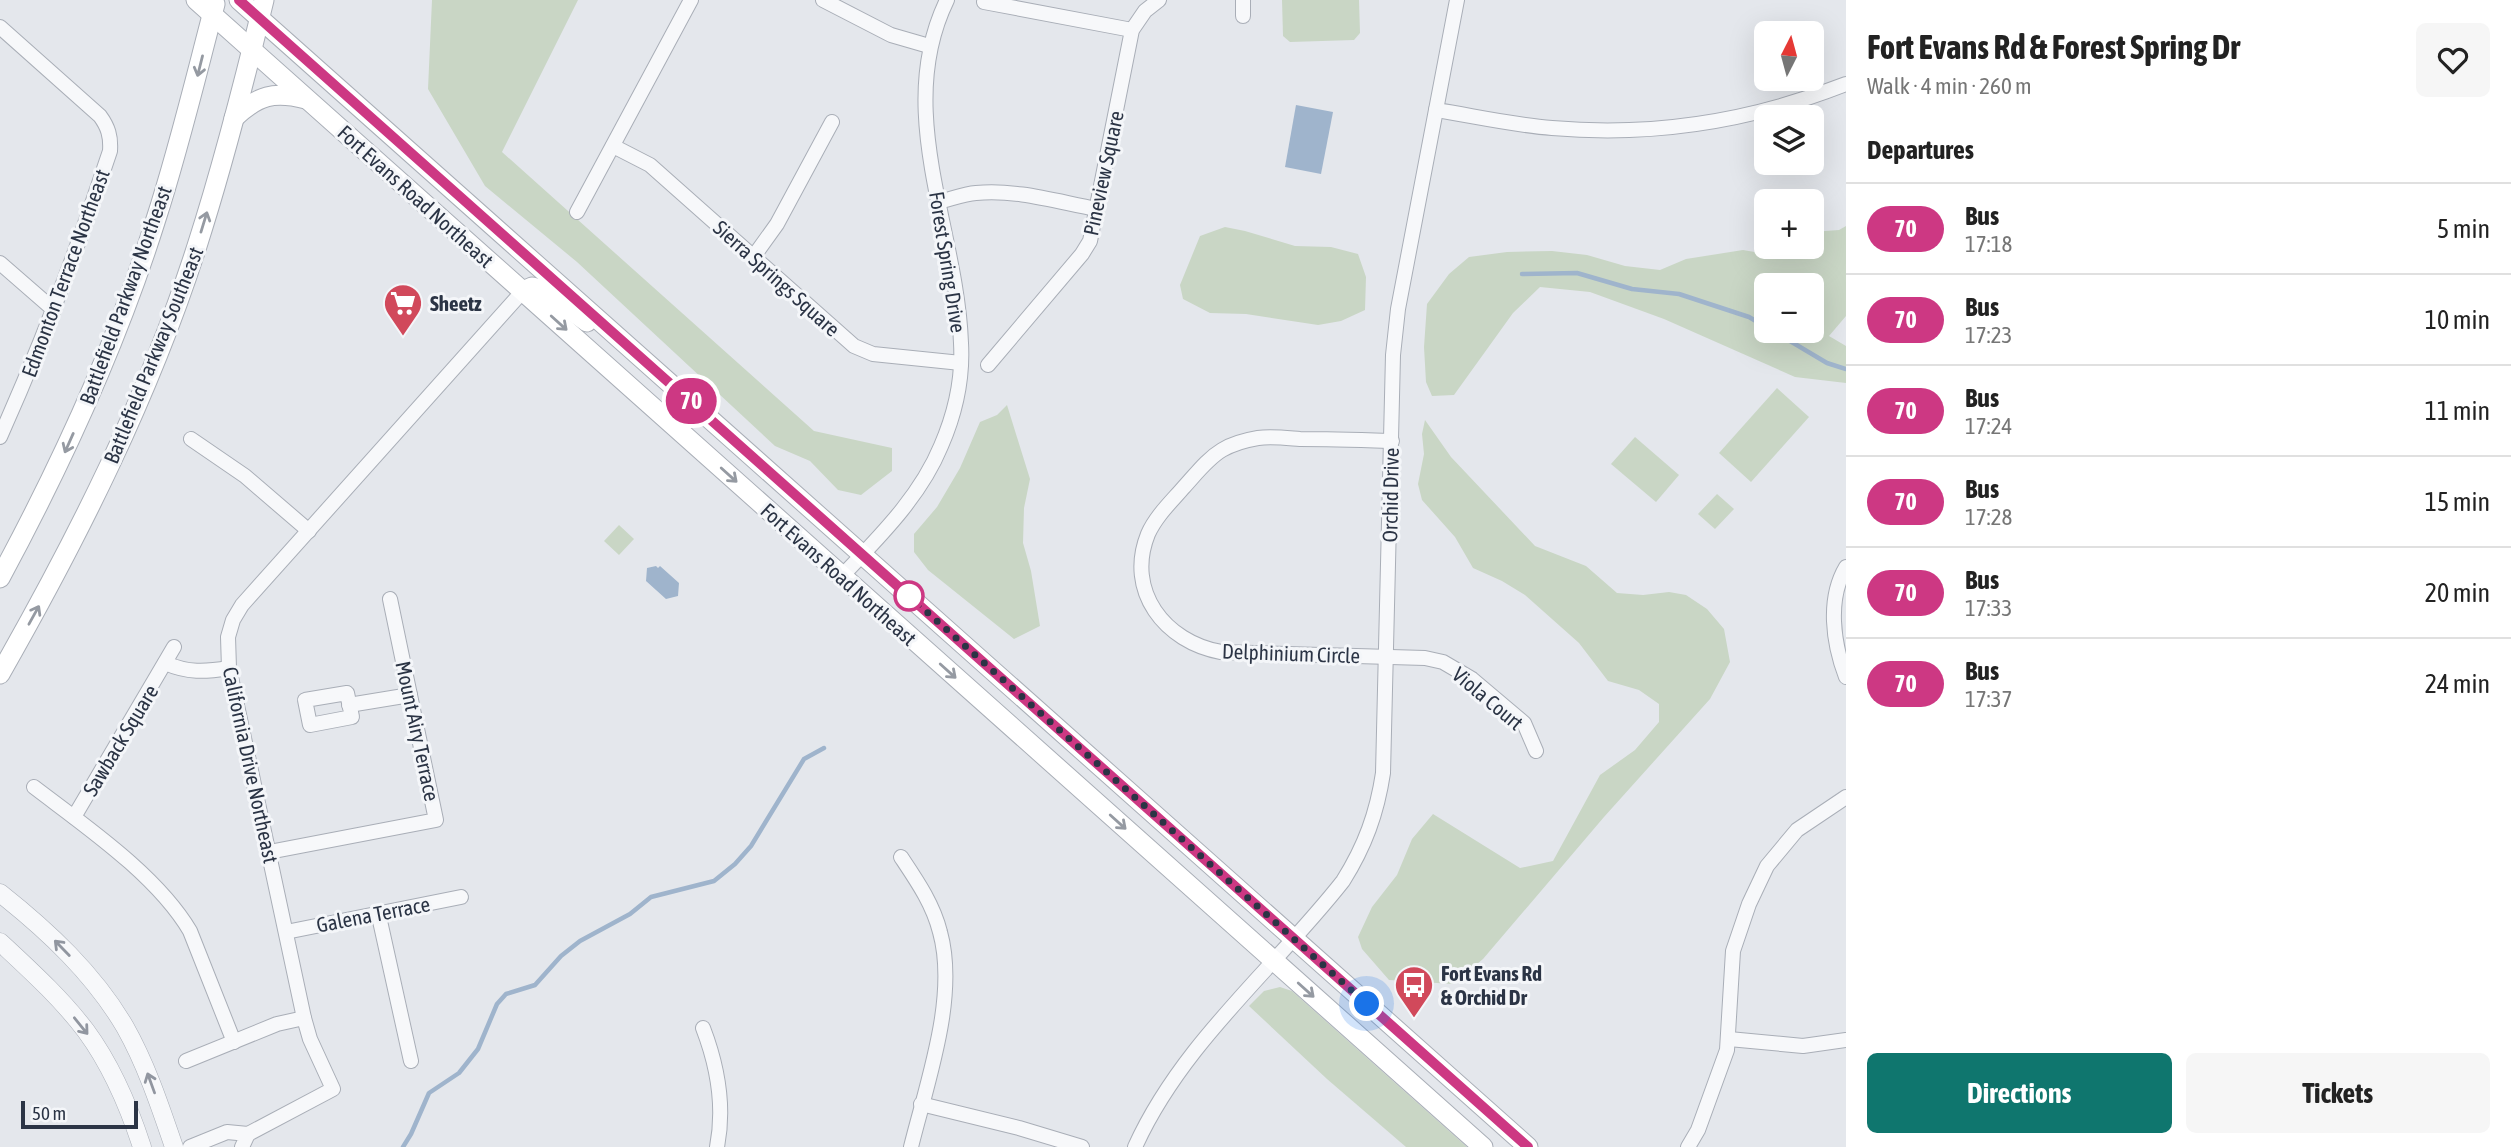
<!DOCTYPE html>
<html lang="en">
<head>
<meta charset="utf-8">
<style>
  :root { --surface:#fff; --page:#f6f6f6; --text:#222; --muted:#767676; --line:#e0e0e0; --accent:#0f766e }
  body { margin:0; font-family:"Asap Condensed",sans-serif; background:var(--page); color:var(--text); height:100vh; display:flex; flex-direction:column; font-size:26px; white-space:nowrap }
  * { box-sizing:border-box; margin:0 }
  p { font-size:23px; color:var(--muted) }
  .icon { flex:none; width:38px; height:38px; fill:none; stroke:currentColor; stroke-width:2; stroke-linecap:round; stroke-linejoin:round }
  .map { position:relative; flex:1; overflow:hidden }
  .panel { display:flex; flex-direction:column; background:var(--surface); width:665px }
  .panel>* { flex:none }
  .badge { padding:0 14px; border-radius:23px; font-size:24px; line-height:46px }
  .needle { width:46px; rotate:6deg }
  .controls { position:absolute; left:1754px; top:21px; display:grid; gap:14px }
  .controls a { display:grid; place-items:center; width:70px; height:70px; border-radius:10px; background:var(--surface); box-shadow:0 7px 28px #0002; font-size:35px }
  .scale { position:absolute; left:21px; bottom:18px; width:117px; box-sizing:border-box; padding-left:7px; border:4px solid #2b3445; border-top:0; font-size:19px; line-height:24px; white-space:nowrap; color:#2b3445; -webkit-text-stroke:5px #f4f6f9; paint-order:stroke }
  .you { position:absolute; width:35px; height:35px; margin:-18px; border:5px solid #fff; border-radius:50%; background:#1a73e8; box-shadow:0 0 0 10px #1a73e833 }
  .map>.badge { position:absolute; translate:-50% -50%; box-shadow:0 0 0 4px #fff }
  h2 { padding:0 21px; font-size:26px; line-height:63px }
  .round { display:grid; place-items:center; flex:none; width:74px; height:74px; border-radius:10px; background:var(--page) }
  .headline { display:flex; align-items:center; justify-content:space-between; height:119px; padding:0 21px }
  h1 { font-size:33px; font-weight:700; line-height:52px }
  .cta { display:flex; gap:14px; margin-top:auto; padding:14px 21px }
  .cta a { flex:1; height:80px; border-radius:10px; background:var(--accent); color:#fff; font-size:28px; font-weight:700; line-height:80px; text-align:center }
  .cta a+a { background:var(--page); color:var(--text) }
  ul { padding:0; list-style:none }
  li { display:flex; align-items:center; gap:21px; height:91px; padding:0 21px; border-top:2px solid var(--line) }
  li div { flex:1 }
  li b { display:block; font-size:26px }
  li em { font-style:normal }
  li .badge { min-width:77px; font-weight:700; text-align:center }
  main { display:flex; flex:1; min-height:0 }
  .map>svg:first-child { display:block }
</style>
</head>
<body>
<main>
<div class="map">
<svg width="1846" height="1147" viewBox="0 0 1846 1147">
  <rect width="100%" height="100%" fill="#e4e7ec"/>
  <g fill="#c9d6c5" fill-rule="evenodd">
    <polygon points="432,0 578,0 502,152 814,431 892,448 892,471 861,495 838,490 810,461 775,446 577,262 485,186 428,89"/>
    <polygon points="1282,0 1359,0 1360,33 1354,40 1290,42 1283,36"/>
    <path d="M 1846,226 L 1846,316 L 1829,336 L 1846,346 L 1846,383 L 1795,377 L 1664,319 L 1590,292 L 1540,287 L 1513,313 L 1454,395 L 1432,396 L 1426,382 L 1424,347 L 1427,304 L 1449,274 L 1469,257 L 1507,252 L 1552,251 L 1587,255 L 1625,266 L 1660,270 L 1686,259 L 1743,250 L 1772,255 L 1784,247 L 1811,247 L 1811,232 L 1839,230 ZM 1766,285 L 1811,285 L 1811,331 L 1766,331 Z"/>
    <polygon points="1225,227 1245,231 1295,246 1331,247 1358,254 1366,277 1365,310 1341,321 1318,325 1246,314 1210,313 1183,299 1180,285 1200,236"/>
    <polygon points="1777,388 1809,417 1751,482 1719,453"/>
    <polygon points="1007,405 1030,479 1024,508 1023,543 1031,571 1040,626 1014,639 928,570 914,552 914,534 937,507 960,468 980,422 997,415"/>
    <polygon points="1425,420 1451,457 1535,546 1586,566 1617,593 1643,595 1669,592 1686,595 1707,609 1724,629 1730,662 1710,699 1604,817 1483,959 1453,984 1389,980 1362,949 1358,937 1372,907 1397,875 1412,839 1433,814 1520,868 1553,861 1600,775 1635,750 1659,722 1659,704 1639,690 1608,681 1579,643 1525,595 1502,581 1473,568 1455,537 1422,500 1418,484 1424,454 1422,434"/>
    <polygon points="1635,437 1679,475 1656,502 1611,464"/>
    <polygon points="1717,494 1734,509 1715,529 1698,514"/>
    <polygon points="619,525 634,539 619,555 604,541"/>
    <polygon points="1280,987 1292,991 1467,1147 1406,1147 1327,1079 1249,1006 1264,991"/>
  </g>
  <g fill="#9fb4cc">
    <polygon points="1296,105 1333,112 1321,174 1285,167"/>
    <polygon points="656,566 658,568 660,566 679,583 678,596 666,599 646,581 647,568"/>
  </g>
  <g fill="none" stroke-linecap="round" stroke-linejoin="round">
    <g stroke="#9fb4cc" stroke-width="4.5">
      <polyline points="1522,274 1577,273 1632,289 1679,294 1749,317 1766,327"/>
      <polyline points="1773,331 1827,363 1846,369"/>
      <polyline points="403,1147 411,1134 429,1093 459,1073 478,1049 497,1004 506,994 535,985 561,956 580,941 630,914 651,897 714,881 735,864 751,846 804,759 824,748"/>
    </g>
    <g stroke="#a9aeb7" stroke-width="16">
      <g id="minor">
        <polyline points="823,0 891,35 929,46"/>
        <polyline points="1243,0 1243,16"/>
        <polyline points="984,2 1132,30"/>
        <path d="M 0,27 L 100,116 C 108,127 111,136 110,151 C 78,248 42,343 0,437"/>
        <path d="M 1436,110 C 1474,116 1513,125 1552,128 C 1654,137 1752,121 1846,84"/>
        <polyline points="613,146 650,165 854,346 873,354 961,363"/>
        <path d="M 938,202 C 951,199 964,194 976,193 C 1017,189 1058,202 1097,209"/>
        <polyline points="577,212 691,0"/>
        <polyline points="754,256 777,224 832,122"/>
        <polyline points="0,263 54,310"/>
        <polyline points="988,365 1082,254 1090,241 1132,30 1145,11 1159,0"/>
        <polyline points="191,439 245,476 309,531"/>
        <path d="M 1392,441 C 1361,440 1331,439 1300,439 C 1287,438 1271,436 1258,438 C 1246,440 1232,444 1222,450 C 1207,459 1196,474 1184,487 C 1171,502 1156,516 1148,534 C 1125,591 1165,642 1221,652 L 1425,658 L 1443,662 L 1472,679 L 1524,723 L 1536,751"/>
        <path d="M 1846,567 C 1827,599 1833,643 1846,677"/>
        <path d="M 842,576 C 879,537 920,497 941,446 C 955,414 963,378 961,343 C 957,228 893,111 947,0"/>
        <path d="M 165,663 C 188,673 205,672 229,668"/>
        <polygon points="347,693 352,717 310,725 305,700"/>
        <polyline points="349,705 410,695"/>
        <path d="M 34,787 C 85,826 157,875 190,931 L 234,1042"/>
        <polyline points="74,817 174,647"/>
        <polyline points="269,852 436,820 390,599"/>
        <path d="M 901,857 C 917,881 933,904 940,932 C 958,997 927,1082 911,1147"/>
        <polyline points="378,912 411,1061"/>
        <polyline points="286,932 461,897"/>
        <path d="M 703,1028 C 718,1067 725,1106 717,1147"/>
        <polyline points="1729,1039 1803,1046 1846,1040"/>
        <polyline points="186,1061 277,1024 304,1018"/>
        <polyline points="921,1104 1019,1128 1082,1147"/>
        <polyline points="248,1134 333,1089 310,1039 304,1018 229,668 228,637 233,620 242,605 523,291"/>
        <polyline points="190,1147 227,1132 248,1134 242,1147"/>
        <path d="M 1135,1147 C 1182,1043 1274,969 1343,881 C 1365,846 1377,813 1383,773 L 1393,355 L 1398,309 L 1457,0"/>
        <polyline points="1688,1147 1698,1130 1727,1050 1733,951 1749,904 1767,866 1797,830 1846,797"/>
      </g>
    </g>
    <g stroke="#a9aeb7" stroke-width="19">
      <g id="tertiary">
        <path d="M 0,893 C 48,931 94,974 125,1027 C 146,1064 160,1106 174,1147"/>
        <path d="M 0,942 C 30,970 61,998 86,1031 C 111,1065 129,1107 142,1147"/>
      </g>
    </g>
    <g stroke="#a9aeb7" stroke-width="21">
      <g id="secondary">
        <polyline points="196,0 1483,1147"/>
        <polyline points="239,0 1528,1147"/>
        <path d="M 234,118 C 258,95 274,91 306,99"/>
        <polyline points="523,291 532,287 543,290 587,322"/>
        <path d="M 0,578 C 62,463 117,344 156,219 C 179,148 196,76 215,4"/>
        <path d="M 0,674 C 78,537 149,396 197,246 C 223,165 244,83 264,0"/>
      </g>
    </g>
    <use href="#minor" stroke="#f7f8fa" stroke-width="14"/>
    <use href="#tertiary" stroke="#f7f8fa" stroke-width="18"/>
    <use href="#secondary" stroke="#fff" stroke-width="19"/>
  </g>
  <defs><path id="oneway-shaft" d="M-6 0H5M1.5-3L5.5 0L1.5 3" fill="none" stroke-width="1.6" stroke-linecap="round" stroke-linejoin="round" transform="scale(1.75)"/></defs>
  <g stroke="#959aa2">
    <use href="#oneway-shaft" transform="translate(200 66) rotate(104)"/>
    <use href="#oneway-shaft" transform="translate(204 222) rotate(-73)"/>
    <use href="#oneway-shaft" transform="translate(559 323) rotate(42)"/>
    <use href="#oneway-shaft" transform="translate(69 443) rotate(114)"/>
    <use href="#oneway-shaft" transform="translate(729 475) rotate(42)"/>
    <use href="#oneway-shaft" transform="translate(34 615) rotate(-61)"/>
    <use href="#oneway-shaft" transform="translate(948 671) rotate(42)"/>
    <use href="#oneway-shaft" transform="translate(1118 822) rotate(42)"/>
    <use href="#oneway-shaft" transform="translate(1306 990) rotate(42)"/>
  </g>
  <g stroke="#9196a0">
    <use href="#oneway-shaft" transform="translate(62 948) rotate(-134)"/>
    <use href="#oneway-shaft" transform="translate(81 1026) rotate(51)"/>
    <use href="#oneway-shaft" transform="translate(151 1083) rotate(-110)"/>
  </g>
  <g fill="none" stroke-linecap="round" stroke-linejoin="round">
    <g stroke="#fff" stroke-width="16">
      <polyline id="line" points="239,0 1528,1147"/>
    </g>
    <use href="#line" stroke="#cd3883" stroke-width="10"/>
    <polyline stroke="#2b3445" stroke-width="7" stroke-dasharray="0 12.6" points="909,596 1367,1004"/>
  </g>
  <defs>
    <g id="supermarket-pin" transform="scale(2.0125)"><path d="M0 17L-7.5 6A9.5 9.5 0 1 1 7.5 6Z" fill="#d1495b" stroke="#f4f6f9"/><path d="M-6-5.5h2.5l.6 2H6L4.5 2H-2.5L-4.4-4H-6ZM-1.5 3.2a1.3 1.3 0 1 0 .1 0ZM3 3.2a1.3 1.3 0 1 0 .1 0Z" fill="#fff"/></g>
    <g id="bus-pin" transform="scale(2.0125)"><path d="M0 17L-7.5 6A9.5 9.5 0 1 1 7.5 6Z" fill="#d1495b" stroke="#f4f6f9"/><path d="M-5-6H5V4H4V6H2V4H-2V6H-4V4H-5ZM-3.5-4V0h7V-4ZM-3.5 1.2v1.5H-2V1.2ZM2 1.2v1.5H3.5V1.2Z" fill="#fff"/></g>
  </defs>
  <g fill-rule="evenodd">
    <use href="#supermarket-pin" x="403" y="303"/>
    <use href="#bus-pin" x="1414" y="985"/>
  </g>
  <circle fill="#fff" stroke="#cd3883" stroke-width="3.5" cx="909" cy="596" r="14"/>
  <g text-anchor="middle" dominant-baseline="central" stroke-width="6" stroke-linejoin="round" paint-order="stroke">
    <g font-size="21" fill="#2b3445" stroke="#f4f6f9">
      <text transform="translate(1103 173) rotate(-78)">Pineview Square</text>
      <text transform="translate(416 196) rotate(42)">Fort Evans Road Northeast</text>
      <text transform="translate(948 262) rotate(81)">Forest Spring Drive</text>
      <text transform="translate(65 273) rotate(-70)">Edmonton Terrace Northeast</text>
      <text transform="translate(777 278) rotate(42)">Sierra Springs Square</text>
      <text transform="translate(125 295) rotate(-70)">Battlefield Parkway Northeast</text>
      <text transform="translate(153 355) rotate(-68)">Battlefield Parkway Southeast</text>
      <text transform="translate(1390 495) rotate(-89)">Orchid Drive</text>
      <text transform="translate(839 574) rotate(42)">Fort Evans Road Northeast</text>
      <text transform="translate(1291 653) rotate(2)">Delphinium Circle</text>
      <text transform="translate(1488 698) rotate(40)">Viola Court</text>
      <text transform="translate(418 731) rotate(78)">Mount Airy Terrace</text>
      <text transform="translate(120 740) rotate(-59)">Sawback Square</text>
      <text transform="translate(251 765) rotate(78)">California Drive Northeast</text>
      <text transform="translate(373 914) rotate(-11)">Galena Terrace</text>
    </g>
    <g font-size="21" font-weight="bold" fill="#2b3445" stroke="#f4f6f9" text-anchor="start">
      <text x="430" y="303">Sheetz</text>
      <text x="1441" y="973">Fort Evans Rd<tspan x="1441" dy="24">&amp; Orchid Dr</tspan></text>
    </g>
  </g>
</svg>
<div class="controls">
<a><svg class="needle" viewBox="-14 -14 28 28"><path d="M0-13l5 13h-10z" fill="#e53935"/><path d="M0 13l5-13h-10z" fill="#767676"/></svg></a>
<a><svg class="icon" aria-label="layers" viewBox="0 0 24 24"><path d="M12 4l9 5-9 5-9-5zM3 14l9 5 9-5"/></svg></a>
<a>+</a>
<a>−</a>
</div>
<div class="scale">50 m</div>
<div class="you" style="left:1367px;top:1004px"></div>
<b class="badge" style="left:691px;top:401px;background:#cd3883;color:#fff">70</b>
</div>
<section class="panel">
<div class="headline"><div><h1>Fort Evans Rd &amp; Forest Spring Dr</h1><p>Walk · 4 min · 260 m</p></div><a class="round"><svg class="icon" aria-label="heart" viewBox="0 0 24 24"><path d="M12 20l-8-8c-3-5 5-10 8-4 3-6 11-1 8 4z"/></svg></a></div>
<h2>Departures</h2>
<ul>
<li><span class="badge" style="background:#cd3883;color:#fff">70</span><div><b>Bus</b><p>17:18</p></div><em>5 min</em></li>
<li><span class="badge" style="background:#cd3883;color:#fff">70</span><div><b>Bus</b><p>17:23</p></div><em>10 min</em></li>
<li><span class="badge" style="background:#cd3883;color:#fff">70</span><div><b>Bus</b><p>17:24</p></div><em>11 min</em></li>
<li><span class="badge" style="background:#cd3883;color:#fff">70</span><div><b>Bus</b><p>17:28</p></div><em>15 min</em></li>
<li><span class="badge" style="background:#cd3883;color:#fff">70</span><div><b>Bus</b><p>17:33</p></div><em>20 min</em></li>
<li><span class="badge" style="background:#cd3883;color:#fff">70</span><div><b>Bus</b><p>17:37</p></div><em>24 min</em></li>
</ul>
<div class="cta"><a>Directions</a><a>Tickets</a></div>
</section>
</main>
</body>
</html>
